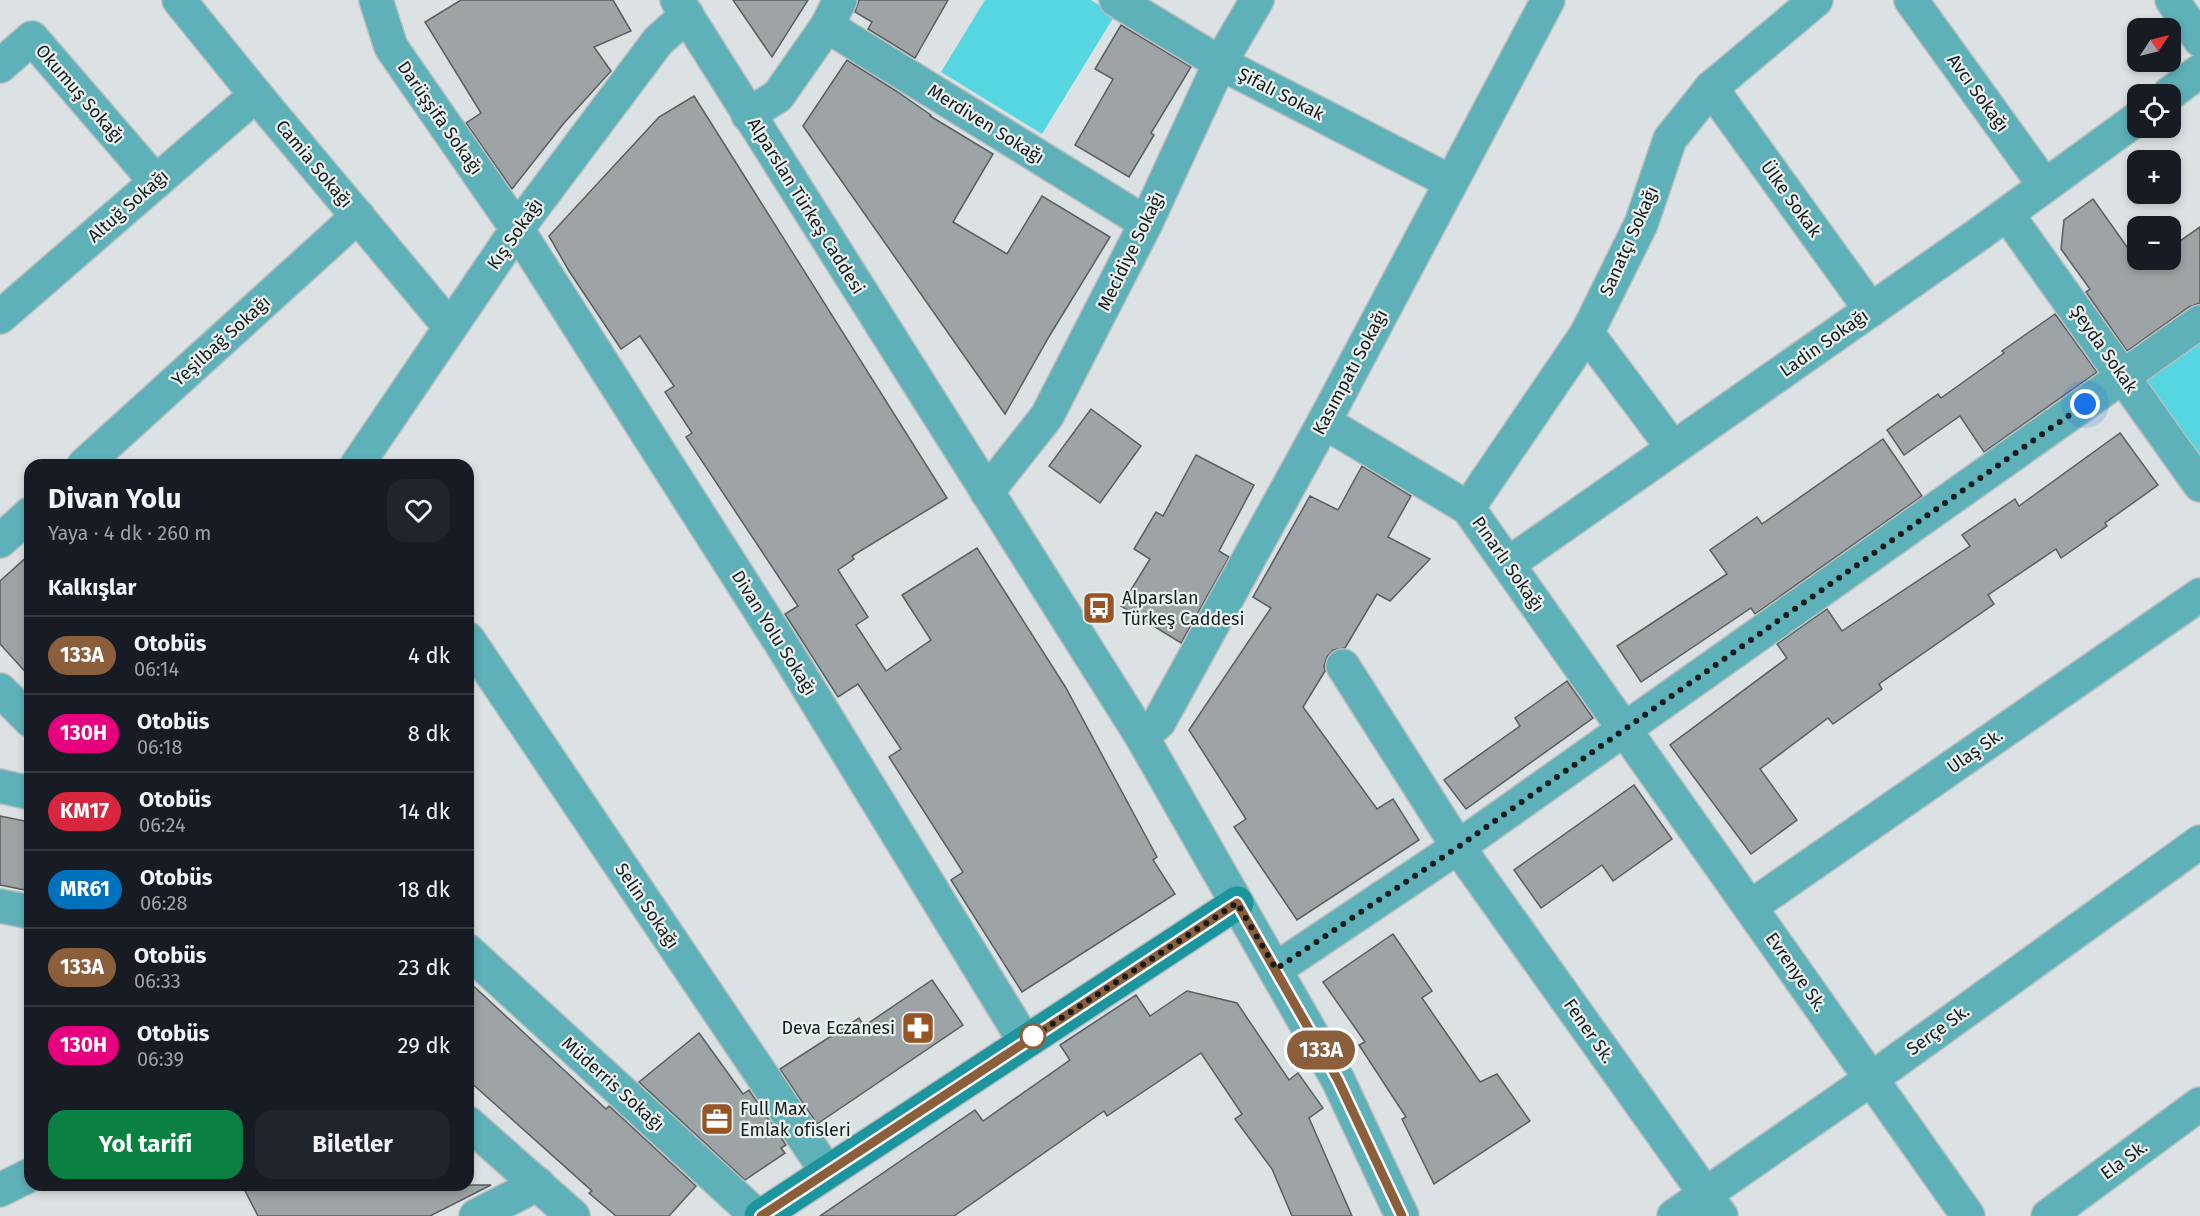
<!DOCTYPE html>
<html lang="tr">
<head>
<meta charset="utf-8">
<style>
  :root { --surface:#171b24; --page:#20242c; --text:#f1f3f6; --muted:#9ea1a6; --line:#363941; --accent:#0b8043 }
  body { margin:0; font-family:"Fira Sans",sans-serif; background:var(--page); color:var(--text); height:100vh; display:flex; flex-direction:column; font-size:22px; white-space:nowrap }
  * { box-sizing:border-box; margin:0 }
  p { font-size:20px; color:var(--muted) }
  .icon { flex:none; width:33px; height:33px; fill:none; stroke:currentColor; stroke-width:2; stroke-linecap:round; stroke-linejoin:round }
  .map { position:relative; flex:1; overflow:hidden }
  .side { position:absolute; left:24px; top:459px; width:450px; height:732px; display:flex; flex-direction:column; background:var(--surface); border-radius:18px; box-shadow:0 3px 9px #0003 }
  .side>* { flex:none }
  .badge { padding:0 12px; border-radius:20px; font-size:21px; line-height:39px }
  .needle { width:39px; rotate:55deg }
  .buttons { position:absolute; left:2127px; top:18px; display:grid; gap:12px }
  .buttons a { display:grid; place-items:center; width:54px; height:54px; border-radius:12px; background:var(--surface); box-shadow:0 3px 9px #0003; font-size:30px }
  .you { position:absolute; width:30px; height:30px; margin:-15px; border:4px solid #fff; border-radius:50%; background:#1a73e8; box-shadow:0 0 0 9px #1a73e833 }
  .map>.badge { position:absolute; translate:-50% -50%; box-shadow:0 0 0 3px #fff }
  h2 { padding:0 24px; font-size:22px; line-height:54px }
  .round { display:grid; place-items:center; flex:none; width:63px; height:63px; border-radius:18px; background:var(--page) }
  .headline { display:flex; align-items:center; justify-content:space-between; height:102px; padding:0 24px }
  h1 { font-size:28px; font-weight:700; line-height:45px }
  .button { display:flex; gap:12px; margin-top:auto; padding:12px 24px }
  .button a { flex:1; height:69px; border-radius:18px; background:var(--accent); color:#fff; font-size:24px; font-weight:700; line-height:69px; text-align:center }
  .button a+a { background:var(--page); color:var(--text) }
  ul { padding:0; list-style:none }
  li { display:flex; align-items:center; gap:18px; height:78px; padding:0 24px; border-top:2px solid var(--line) }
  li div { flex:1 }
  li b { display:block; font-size:22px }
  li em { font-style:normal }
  li .badge { min-width:66px; font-weight:700; text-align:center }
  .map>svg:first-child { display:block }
</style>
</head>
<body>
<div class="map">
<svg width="2200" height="1216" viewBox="0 0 2200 1216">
  <rect width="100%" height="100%" fill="#dce2e3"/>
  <g fill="#56d6e1">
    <polygon points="985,0 1091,0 1115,15 1042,134 941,72"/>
    <polygon points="2200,341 2200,466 2141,383"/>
  </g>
  <g fill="#9ea4a5" stroke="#595e5f" stroke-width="1.5">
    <polygon points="461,0 613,0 631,31 594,47 611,71 564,123 512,189 466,123 481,113 425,22"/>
    <polygon points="733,0 808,0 772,57"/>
    <polygon points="859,0 948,0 915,58 868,29 872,22 855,12"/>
    <polygon points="1121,25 1191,67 1151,133 1154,135 1129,177 1075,145 1113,79 1095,69"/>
    <polygon points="847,60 896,91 931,115 930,116 993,154 953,222 1007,254 1042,196 1110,237 1050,335 1005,414 803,126"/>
    <polygon points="694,96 947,498 852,556 854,559 838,570 868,617 856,625 886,671 931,640 902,595 977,548 1066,688 1157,857 1153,860 1175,894 1022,992 951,880 963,872 889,757 901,749 858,684 838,697 785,614 798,606 686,437 692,433 665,392 674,386 640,336 621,349 569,271 549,236 659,117"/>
    <polygon points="2093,199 2142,268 2155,260 2170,260 2170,248 2200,227 2200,303 2189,307 2127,351 2086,292 2090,289 2061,249 2064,220"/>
    <polygon points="2055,314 2097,372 1984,452 1960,416 1904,455 1887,430 1938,394 1941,398 2004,353 2002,351"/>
    <polygon points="1091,409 1141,446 1100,503 1049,466"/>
    <polygon points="2120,433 2158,485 2105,523 2107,526 2061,558 2056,549 1988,595 1994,604 1879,684 1882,689 1833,724 1828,718 1760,769 1797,820 1751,854 1670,745 1787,658 1777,644 1827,609 1842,631 1970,546 1962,535 2015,499 2019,506"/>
    <polygon points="1883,439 1922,496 1755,614 1751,608 1641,682 1617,646 1727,574 1710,550 1757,517 1762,524"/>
    <polygon points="1196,455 1254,485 1219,551 1229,557 1181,643 1121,606 1150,559 1134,549 1156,512 1163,516"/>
    <polygon points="1362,466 1411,496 1388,537 1430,559 1390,601 1377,594 1345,648 1333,650 1327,657 1324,666 1325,671 1303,707 1377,809 1393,799 1419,840 1297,920 1234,827 1246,819 1189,730 1271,608 1253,597 1310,496 1338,510"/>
    <polygon points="30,554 30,677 0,644 0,581"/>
    <polygon points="1567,681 1593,718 1466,809 1444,780 1520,726 1515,718"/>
    <polygon points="1634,785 1672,839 1613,881 1602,865 1541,908 1514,870"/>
    <polygon points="0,816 30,822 30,891 0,885"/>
    <polygon points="1393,934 1432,991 1422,998 1480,1082 1497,1074 1530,1121 1434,1184 1402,1119 1406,1117 1359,1045 1365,1042 1323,982"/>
    <polygon points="932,980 963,1025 817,1124 780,1069 859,1018 864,1026"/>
    <polygon points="468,981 606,1109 609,1106 696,1186 669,1216 616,1216 589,1193 592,1191 468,1080"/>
    <polygon points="1187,991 1237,1003 1289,1080 1298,1073 1323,1108 1309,1118 1352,1216 1292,1216 1272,1169 1235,1119 1242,1114 1201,1053 1107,1116 1104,1111 954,1216 820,1216 975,1110 983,1121 1070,1060 1060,1045 1136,995 1150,1016"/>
    <polygon points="699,1033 743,1094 749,1090 786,1145 781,1148 785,1153 745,1180 639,1082"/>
    <polygon points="242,1185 491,1185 430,1216 258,1216"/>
  </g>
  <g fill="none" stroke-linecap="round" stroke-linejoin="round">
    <g stroke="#b9bebf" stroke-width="36">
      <g id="minor">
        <polyline points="179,0 256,95 450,327"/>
        <polyline points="376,0 391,47 517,229 782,645 1025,1042"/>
        <polyline points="1116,0 1220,63 1451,182"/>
        <polyline points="1911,0 2045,186"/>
        <polyline points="2172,0 2200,40"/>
        <polyline points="827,26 1146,223"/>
        <polyline points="0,66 32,38 156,182"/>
        <polyline points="1711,88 1871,310"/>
        <polyline points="2169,94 2200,71"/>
        <polyline points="748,115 778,96 827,26 840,0"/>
        <polyline points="2007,214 2200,485"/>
        <polyline points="0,317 256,95"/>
        <polyline points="1587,333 1673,448"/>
        <polyline points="1324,422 1468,508 1968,1216"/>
        <polyline points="84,465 358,216"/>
        <polyline points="357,465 517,229 658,41 687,15"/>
        <polyline points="987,492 1047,416 1146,223 1220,63 1257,0"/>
        <polyline points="1468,508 1587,333 1641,224 1670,139 1711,88 1816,0"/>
        <polyline points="0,541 30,514"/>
        <polyline points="1508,564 1979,234 2138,118"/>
        <polyline points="468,639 827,1172"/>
        <polyline points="1343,666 1458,847 1721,1216"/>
        <polyline points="1142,737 1159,722 1324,422 1548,0"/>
        <polyline points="0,786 30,793"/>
        <polyline points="0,906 30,912"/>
        <polyline points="1750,907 2200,595"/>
        <polyline points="468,951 757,1216"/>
        <polyline points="1276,969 1458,847 2200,322"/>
        <polyline points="0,1190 30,1175"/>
        <polyline points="476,1216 538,1184"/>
        <polyline points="1674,1216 1871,1079 2200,842"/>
        <polyline points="2048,1216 2200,1104"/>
      </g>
    </g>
    <g stroke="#b9bebf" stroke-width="36">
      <g id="tertiary">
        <polyline points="677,0 1142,737 1338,1080 1402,1216"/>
        <polyline points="0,690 30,720"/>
        <polyline points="468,1123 573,1216"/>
      </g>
    </g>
    <g stroke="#b9bebf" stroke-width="36">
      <polyline id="secondary" points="761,1216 1237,903"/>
    </g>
    <use href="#minor" stroke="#5eb1b9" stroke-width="33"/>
    <use href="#tertiary" stroke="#5eb1b9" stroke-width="33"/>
    <use href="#secondary" stroke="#1c959e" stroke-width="33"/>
  </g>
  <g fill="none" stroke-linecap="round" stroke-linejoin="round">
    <g stroke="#fff" stroke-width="14">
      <polyline id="line" points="761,1216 1237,903 1338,1080 1402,1216"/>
    </g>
    <use href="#line" stroke="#8b5e3c" stroke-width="9"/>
    <polyline stroke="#181b1b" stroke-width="6" stroke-dasharray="0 10.8" points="1033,1036 1025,1042 1237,903 1276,969 1458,847 2085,404"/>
  </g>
  <defs>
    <g id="bus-square" transform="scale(1.725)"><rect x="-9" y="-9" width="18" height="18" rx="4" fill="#975424" stroke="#e9f0f0"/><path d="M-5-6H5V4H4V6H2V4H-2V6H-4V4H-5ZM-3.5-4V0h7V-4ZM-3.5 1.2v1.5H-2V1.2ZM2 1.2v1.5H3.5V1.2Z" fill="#fff"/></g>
    <g id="pharmacy-square" transform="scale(1.725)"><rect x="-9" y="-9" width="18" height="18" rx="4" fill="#975424" stroke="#e9f0f0"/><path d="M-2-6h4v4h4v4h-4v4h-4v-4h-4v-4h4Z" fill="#fff"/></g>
    <g id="office-square" transform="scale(1.725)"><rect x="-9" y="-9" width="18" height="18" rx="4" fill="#975424" stroke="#e9f0f0"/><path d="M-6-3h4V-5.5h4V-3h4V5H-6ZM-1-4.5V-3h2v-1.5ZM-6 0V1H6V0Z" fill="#fff"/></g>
  </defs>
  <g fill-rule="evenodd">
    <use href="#bus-square" x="1099" y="608"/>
    <use href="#pharmacy-square" x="918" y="1028"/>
    <use href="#office-square" x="717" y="1119"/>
  </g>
  <circle fill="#fff" stroke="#8b5e3c" stroke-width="3" cx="1033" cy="1036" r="12"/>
  <g text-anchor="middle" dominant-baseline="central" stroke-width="4.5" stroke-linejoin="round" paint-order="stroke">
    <g font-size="18" fill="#181b1b" stroke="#e9f0f0">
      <text transform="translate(1978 93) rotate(54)">Avcı Sokağı</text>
      <text transform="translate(80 94) rotate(49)">Okumuş Sokağı</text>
      <text transform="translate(1281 94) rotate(27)">Şifalı Sokak</text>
      <text transform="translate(440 118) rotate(55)">Darüşşifa Sokağı</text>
      <text transform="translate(986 124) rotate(32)">Merdiven Sokağı</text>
      <text transform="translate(314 164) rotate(50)">Camia Sokağı</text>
      <text transform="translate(1791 199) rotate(54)">Ülke Sokak</text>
      <text transform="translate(128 206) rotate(-41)">Altuğ Sokağı</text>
      <text transform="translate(806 206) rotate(58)">Alparslan Türkeş Caddesi</text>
      <text transform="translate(515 234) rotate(-55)">Kış Sokağı</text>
      <text transform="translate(1629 241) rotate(-66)">Sanatçı Sokağı</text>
      <text transform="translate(1131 251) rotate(-64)">Mecidiye Sokağı</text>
      <text transform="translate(221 341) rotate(-42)">Yeşilbağ Sokağı</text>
      <text transform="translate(1824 343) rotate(-35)">Ladin Sokağı</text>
      <text transform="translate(2104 349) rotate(55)">Şeyda Sokak</text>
      <text transform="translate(1350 372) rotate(-62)">Kasımpatı Sokağı</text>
      <text transform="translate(1508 564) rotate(55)">Pınarlı Sokağı</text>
      <text transform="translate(774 633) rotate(58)">Divan Yolu Sokağı</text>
      <text transform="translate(1975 751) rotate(-35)">Ulaş Sk.</text>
      <text transform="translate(647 906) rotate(56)">Selin Sokağı</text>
      <text transform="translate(1796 972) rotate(55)">Evrenye Sk.</text>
      <text transform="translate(1938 1030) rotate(-36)">Serçe Sk.</text>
      <text transform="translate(1589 1031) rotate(55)">Fener Sk.</text>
      <text transform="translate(613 1084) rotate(42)">Müderris Sokağı</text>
      <text transform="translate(2124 1160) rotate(-36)">Ela Sk.</text>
    </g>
    <g font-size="18" fill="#181b1b" stroke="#e9f0f0" text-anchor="start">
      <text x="1122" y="598">Alparslan<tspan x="1122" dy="21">Türkeş Caddesi</tspan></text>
      <text x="895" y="1028" text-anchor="end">Deva Eczanesi</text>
      <text x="740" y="1109">Full Max<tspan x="740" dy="21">Emlak ofisleri</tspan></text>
    </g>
  </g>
</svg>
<div class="buttons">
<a><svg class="needle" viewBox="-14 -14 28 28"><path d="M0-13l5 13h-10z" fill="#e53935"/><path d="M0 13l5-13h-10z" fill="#9ea1a6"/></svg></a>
<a><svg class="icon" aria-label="locate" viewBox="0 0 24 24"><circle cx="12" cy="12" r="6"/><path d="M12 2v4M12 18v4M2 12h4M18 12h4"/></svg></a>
<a>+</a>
<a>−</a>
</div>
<div class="you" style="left:2085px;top:404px"></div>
<b class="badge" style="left:1321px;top:1050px;background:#8b5e3c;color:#fff">133A</b>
<section class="side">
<div class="headline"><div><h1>Divan Yolu</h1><p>Yaya · 4 dk · 260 m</p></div><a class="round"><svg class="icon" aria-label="heart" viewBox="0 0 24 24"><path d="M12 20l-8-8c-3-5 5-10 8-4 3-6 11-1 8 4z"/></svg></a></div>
<h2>Kalkışlar</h2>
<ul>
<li><span class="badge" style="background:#8b5e3c;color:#fff">133A</span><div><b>Otobüs</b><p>06:14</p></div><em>4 dk</em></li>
<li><span class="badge" style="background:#e6007e;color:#fff">130H</span><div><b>Otobüs</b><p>06:18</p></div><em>8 dk</em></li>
<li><span class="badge" style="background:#d7263d;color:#fff">KM17</span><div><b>Otobüs</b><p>06:24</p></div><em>14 dk</em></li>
<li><span class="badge" style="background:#0072bc;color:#fff">MR61</span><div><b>Otobüs</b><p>06:28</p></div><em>18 dk</em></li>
<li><span class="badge" style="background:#8b5e3c;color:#fff">133A</span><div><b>Otobüs</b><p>06:33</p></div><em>23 dk</em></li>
<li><span class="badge" style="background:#e6007e;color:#fff">130H</span><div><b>Otobüs</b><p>06:39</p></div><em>29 dk</em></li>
</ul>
<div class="button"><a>Yol tarifi</a><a>Biletler</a></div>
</section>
</div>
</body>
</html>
